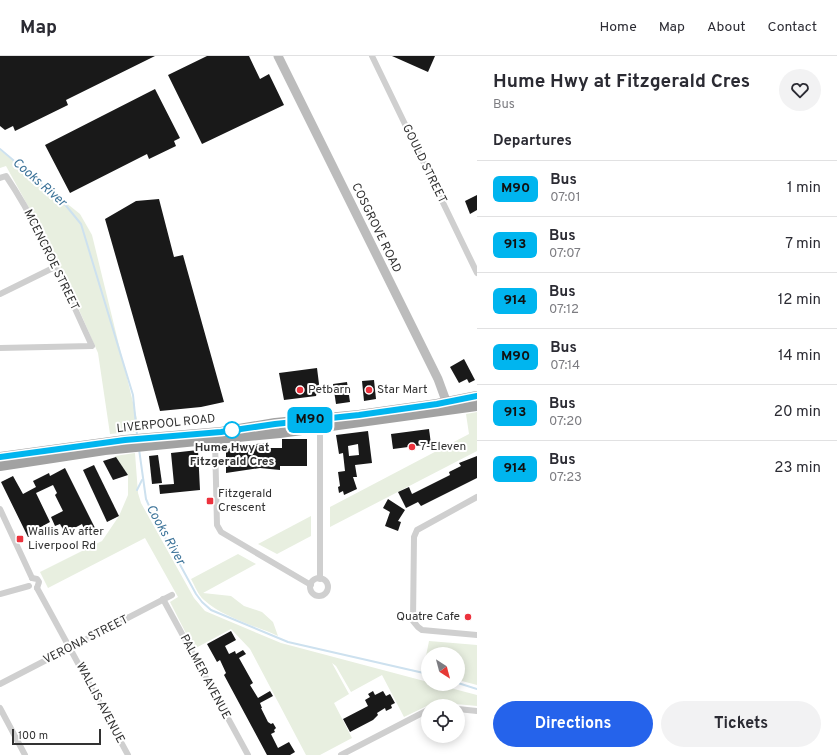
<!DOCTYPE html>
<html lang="en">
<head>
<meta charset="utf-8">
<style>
  :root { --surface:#fff; --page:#f2f2f3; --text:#2b2b33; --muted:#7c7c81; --line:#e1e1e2; --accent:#2563eb }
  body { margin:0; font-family:Overpass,sans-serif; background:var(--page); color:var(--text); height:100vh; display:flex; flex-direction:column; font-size:15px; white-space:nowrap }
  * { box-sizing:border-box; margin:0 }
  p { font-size:13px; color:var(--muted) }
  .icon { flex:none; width:22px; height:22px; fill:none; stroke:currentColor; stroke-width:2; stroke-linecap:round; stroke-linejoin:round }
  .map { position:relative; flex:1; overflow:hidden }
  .sheet { display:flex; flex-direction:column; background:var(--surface); width:360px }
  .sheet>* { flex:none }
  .badge { padding:0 8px; border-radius:6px; font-size:14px; line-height:26px }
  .needle { width:26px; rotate:144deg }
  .tools { position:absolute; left:421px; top:591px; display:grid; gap:8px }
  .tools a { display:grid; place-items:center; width:44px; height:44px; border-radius:50%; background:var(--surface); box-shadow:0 2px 10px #0003; font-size:20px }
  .scale { position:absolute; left:12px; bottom:10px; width:89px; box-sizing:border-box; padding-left:4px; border:2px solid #323232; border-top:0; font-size:11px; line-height:14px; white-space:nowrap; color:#323232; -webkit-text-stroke:3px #fff; paint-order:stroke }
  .map>.badge { position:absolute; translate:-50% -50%; box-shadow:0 0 0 2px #fff }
  h2 { padding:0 16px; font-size:15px; line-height:36px }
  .round { display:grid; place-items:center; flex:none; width:42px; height:42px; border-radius:21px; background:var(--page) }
  .head { display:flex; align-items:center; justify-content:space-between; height:68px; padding:0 16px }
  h1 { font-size:19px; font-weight:700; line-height:30px }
  .primary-button { display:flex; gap:8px; margin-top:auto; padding:8px 16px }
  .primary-button a { flex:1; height:46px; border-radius:24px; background:var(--accent); color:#fff; font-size:16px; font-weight:700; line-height:46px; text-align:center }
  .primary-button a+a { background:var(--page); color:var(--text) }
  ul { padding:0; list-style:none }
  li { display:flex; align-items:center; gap:12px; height:56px; padding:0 16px; border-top:1px solid var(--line) }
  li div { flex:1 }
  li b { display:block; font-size:15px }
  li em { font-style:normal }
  li .badge { min-width:44px; font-weight:700; text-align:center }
  header { display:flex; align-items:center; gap:24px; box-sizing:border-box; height:56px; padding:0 20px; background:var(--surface); border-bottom:1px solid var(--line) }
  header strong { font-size:19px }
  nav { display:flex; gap:22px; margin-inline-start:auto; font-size:14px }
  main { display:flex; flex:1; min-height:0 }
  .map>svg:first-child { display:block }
</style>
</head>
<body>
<header>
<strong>Map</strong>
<nav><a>Home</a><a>Map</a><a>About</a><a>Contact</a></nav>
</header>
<main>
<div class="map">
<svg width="477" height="699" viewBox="0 0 477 699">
  <rect width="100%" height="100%" fill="#fff"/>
  <g fill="#e8efe0">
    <polygon points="0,94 80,158 92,179 140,375 110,378 98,297 55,199 6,110 0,112"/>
    <polygon points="477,356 477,395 330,471 330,451 469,378 466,358"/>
    <polygon points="135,397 138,437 141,447 194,542 205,555 281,587 428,626 428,628 435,628 477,639 477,650 435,646 404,661 382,619 351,636 336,610 332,607 349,638 334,647 352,682 320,699 306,699 250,593 231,573 194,593 170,546 178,541 145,482 48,532 40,516 102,485 119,460 128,439 128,419 115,400"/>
    <polygon points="311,460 311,480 277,498 258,488"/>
    <path d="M 238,498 L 256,508 L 203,537 L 231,540 L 244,550 L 262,556 L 273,566 L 278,580 C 256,570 222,561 204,544 C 198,539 195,530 191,523 Z"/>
    <polygon points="429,585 477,589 477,629 458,624 458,598 428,598 428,616 423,615"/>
  </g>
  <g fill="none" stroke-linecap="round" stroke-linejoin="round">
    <g stroke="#cde1ef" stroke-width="2">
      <polyline points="0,93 63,146 81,168 133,339 137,379"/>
      <polyline points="139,393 146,443 154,461 196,538 202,546 211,554 288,586 428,618"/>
      <polyline points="137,434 142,424"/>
      <polyline points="458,627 477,633"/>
    </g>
  </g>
  <g fill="#191919" fill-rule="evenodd">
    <polygon points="0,0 155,0 66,44 68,49 15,75 13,70 5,74 0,70"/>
    <polygon points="207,0 249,0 260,23 269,18 284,49 202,88 168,19"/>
    <polygon points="392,0 435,0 428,16"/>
    <polygon points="155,33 180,82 174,85 176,90 149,103 147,98 70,137 45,89"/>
    <polygon points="477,139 477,154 470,158 465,145"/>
    <polygon points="159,143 174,201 183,199 224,346 201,351 160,355 105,163 136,145"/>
    <polygon points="464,303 475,324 469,327 467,323 459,327 450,311"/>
    <polygon points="317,312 319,328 316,340 284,344 279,317"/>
    <polygon points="374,324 376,343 364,345 362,325"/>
    <polygon points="347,326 350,346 336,348 333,328"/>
    <polygon points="429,373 431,388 393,393 391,378"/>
    <path d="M 368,375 L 372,407 L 355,409 L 357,421 L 353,421 L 357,433 L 344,439 L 343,435 L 339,437 L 338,431 L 340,430 L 338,416 L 345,415 L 343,397 L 339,398 L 336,379 ZM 358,388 L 359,399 L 349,400 L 348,390 Z"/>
    <polygon points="282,383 307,383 307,410 280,410 280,414 260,412 226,417 226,394 235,390 266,387 266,392 282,392"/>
    <polygon points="198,394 200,434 160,438 159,429 174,428 171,397"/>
    <polygon points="158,399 162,427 152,428 149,400"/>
    <polygon points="477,400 477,422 421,450 418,446 406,452 398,436 409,431 412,438 450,419 449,416 461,410 459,407"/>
    <polygon points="116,401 128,419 113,424 103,405"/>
    <polygon points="94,409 119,460 107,466 83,414"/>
    <polygon points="65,412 95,472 86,477 82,468 65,477 60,468 55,470 51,461 63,455 55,439 57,437 53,429 36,437 50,466 39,472 41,475 28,481 1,426 13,420 23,438 36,431 33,425 49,417 50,420"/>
    <polygon points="388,443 405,454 398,465 401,466 398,475 385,470 390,456 383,452"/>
    <polygon points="231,575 236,584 225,590 229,598 235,595 236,598 243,594 246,598 239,602 253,627 250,629 258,642 270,635 273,640 260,647 262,652 261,652 268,666 271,668 273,667 276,672 274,674 275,676 271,678 278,692 289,686 295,696 290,699 267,699 224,619 226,617 220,604 217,606 207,588"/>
    <polygon points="373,635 375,639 383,635 386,640 390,638 395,647 391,649 392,652 386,655 385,652 377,657 378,659 373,664 350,676 343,663 368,650 365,644 370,641 368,638"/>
  </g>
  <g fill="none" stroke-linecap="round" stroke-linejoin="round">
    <g stroke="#cfcfcf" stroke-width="6">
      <polyline points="372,0 477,217"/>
      <path d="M 0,122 L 6,120 C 40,170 66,234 92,290 L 0,292"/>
      <polyline points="0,238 55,211"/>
      <polyline points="215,384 217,469 221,476 311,529"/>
      <polyline points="477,441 417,474 414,481 413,565 418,571 422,574 477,579"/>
      <polyline points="0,453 32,522"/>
      <polyline points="32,522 37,523 39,526 37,532"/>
      <circle cx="319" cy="531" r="9"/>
      <polyline points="320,523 320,370"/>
      <polyline points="37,532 128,699"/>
      <polyline points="0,538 29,530"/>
      <polyline points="163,543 248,699"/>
      <polyline points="0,628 172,539"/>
      <polyline points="0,652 25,699"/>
      <polyline points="458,653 477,655"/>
      <polyline points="341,699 428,654"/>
    </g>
    <polyline stroke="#bcbcbc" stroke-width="9" points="278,0 438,323 449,353"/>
    <g stroke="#a2a2a2" stroke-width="10">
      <polyline points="0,401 125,384 221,376 275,367 359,359 437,348 477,340"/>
      <polyline points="0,410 105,394 280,377 477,350"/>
    </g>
  </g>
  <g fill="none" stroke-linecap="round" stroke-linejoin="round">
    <g stroke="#fff" stroke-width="9">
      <polyline id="line" points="0,401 125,384 221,376 275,368 359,359 437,348 477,340"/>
    </g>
    <use href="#line" stroke="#00b5ef" stroke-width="6"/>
  </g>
  <g fill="#ec323d" stroke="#fff" stroke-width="1.5">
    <circle cx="300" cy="334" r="4"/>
    <circle cx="369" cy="334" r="4"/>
    <circle cx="412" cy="391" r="4"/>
    <rect x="206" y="441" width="8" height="8" rx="2"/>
    <rect x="16" y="479" width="8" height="8" rx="2"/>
    <circle cx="468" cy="561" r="4"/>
  </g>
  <circle fill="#fff" stroke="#00b5ef" stroke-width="2" cx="232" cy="374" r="8"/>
  <g text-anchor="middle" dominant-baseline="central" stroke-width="4" stroke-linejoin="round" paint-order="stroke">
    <g font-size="12" fill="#323232" stroke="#fff">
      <text transform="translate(424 108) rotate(64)">GOULD STREET</text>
      <text transform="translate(376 172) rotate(64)">COSGROVE ROAD</text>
      <text transform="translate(51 204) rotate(64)">MCENCROE STREET</text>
      <text transform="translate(166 368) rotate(-6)">LIVERPOOL ROAD</text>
      <text transform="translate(86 584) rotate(-27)">VERONA STREET</text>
      <text transform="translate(205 621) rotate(62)">PALMER AVENUE</text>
      <text transform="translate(100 647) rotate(62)">WALLIS AVENUE</text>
    </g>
    <g font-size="12" fill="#323232" stroke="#fff" text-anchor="start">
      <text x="308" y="334">Petbarn</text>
      <text x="377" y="334">Star Mart</text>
      <text x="420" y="391">7-Eleven</text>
      <text x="218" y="438">Fitzgerald<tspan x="218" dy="14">Crescent</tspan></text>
      <text x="28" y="476">Wallis Av after<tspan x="28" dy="14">Liverpool Rd</tspan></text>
      <text x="460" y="561" text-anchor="end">Quatre Cafe</text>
    </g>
    <g font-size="12" font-weight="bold" fill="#323232" stroke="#fff">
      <text x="232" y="392">Hume Hwy at<tspan x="232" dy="14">Fitzgerald Cres</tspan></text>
    </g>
    <g font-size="13" font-style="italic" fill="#3c7399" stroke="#fff">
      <text transform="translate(39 127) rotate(41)">Cooks River</text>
      <text transform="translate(165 479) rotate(61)">Cooks River</text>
    </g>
  </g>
</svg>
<div class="tools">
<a><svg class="needle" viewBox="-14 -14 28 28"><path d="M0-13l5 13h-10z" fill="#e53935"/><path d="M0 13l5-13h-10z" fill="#7c7c81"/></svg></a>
<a><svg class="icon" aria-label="locate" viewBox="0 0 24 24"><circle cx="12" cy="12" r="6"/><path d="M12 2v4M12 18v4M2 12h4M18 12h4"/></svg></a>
</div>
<div class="scale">100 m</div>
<b class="badge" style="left:310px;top:364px;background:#00b5ef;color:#111">M90</b>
</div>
<section class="sheet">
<div class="head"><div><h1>Hume Hwy at Fitzgerald Cres</h1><p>Bus</p></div><a class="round"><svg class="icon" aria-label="heart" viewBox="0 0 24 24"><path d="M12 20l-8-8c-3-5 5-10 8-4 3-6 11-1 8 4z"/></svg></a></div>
<h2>Departures</h2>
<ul>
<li><span class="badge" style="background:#00b5ef;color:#111">M90</span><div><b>Bus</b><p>07:01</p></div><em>1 min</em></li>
<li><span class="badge" style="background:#00b5ef;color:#111">913</span><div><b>Bus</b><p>07:07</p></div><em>7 min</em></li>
<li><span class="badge" style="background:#00b5ef;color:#111">914</span><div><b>Bus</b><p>07:12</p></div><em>12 min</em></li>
<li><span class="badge" style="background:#00b5ef;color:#111">M90</span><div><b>Bus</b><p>07:14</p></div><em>14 min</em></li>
<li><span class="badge" style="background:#00b5ef;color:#111">913</span><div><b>Bus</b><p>07:20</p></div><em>20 min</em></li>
<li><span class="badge" style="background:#00b5ef;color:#111">914</span><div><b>Bus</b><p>07:23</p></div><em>23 min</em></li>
</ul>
<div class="primary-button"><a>Directions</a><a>Tickets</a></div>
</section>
</main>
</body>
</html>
